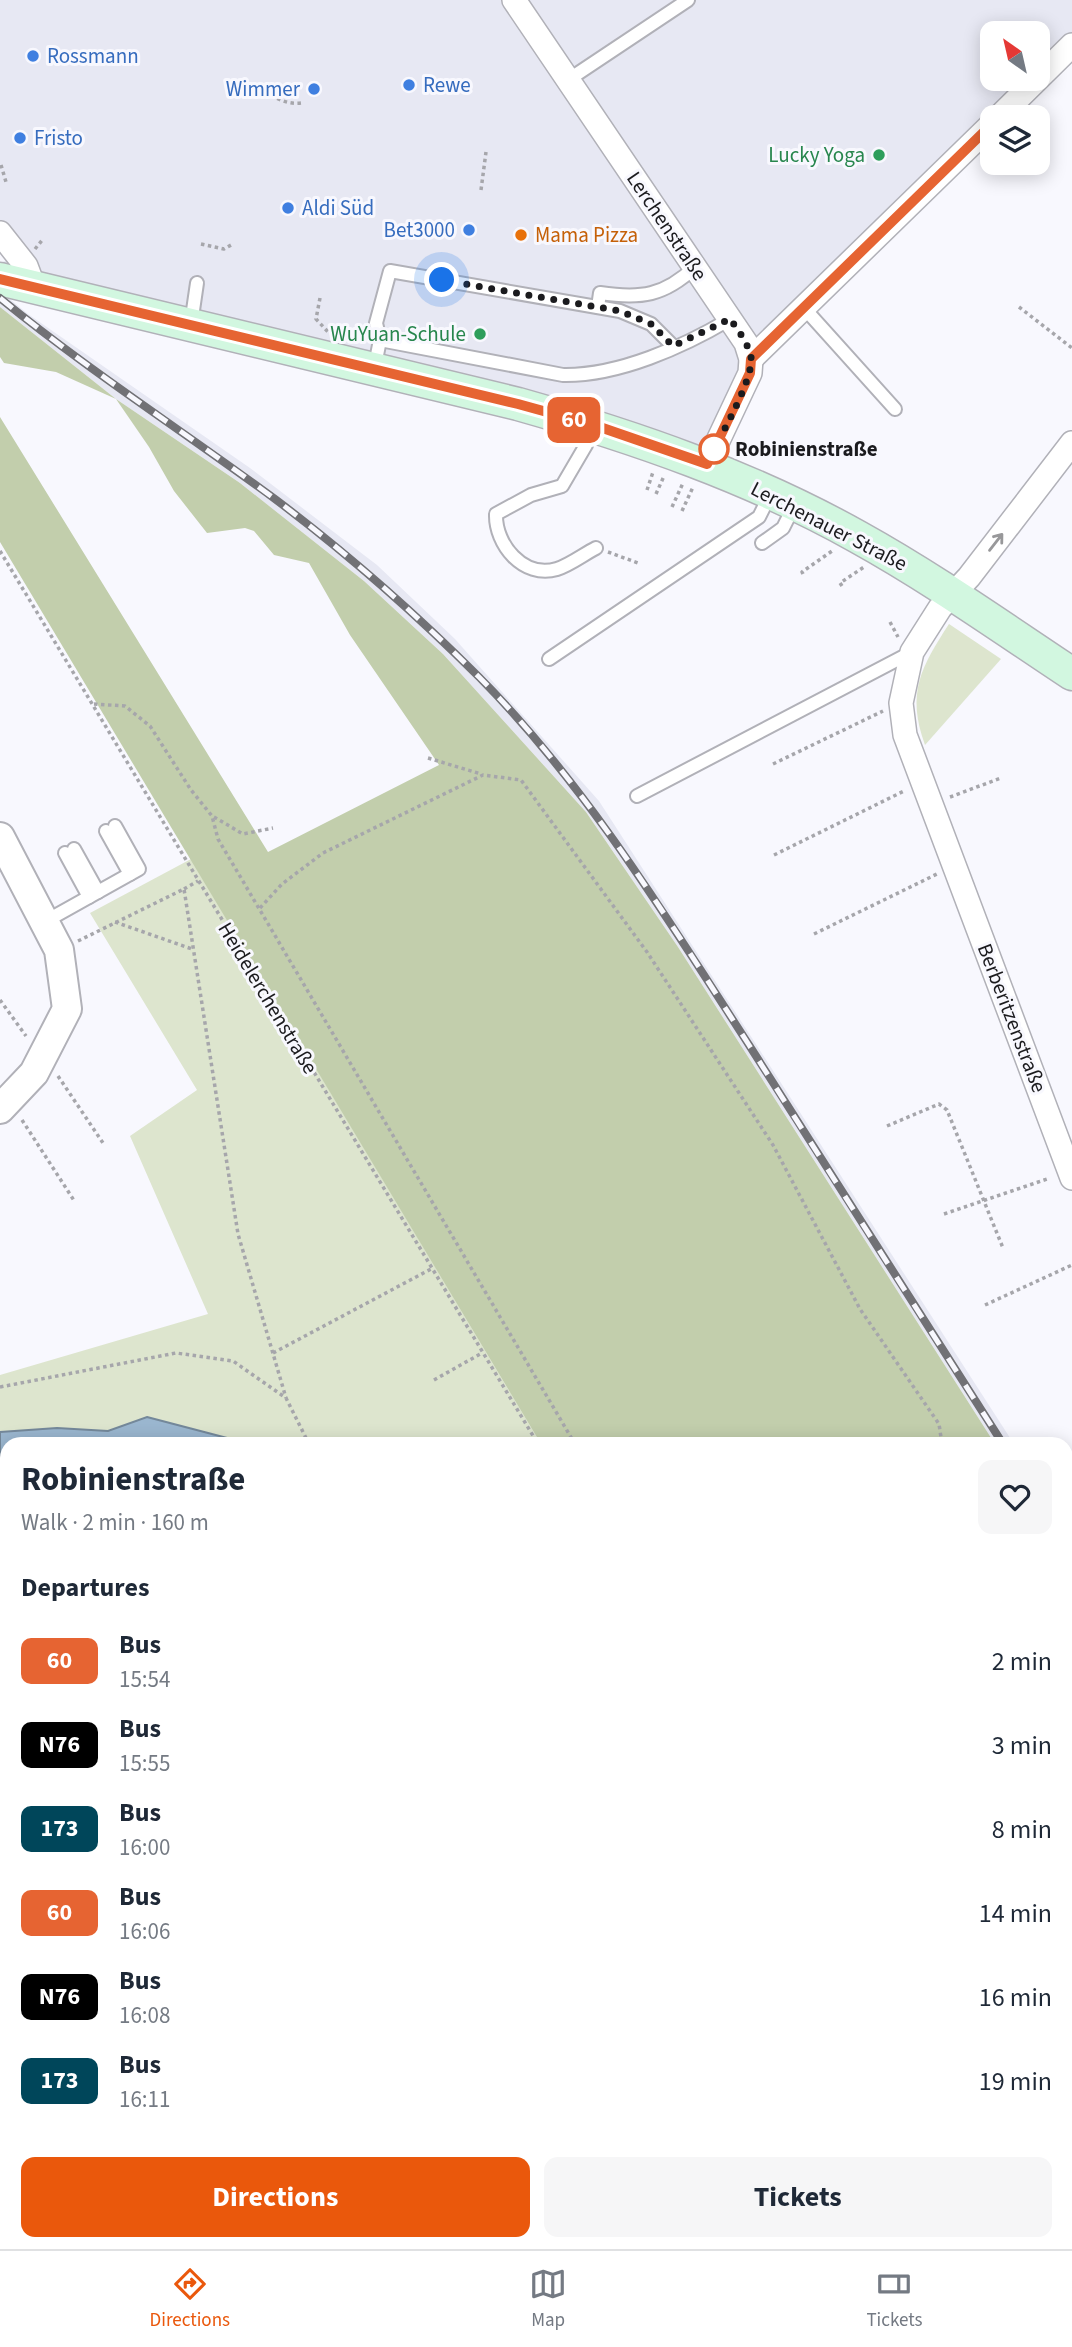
<!DOCTYPE html>
<html lang="en">
<head>
<meta charset="utf-8">
<style>
  :root { --surface:#fff; --page:#f6f6f7; --text:#1f2937; --muted:#747a83; --line:#e0e1e3; --accent:#ea580c }
  body { margin:0; font-family:"Source Sans 3",sans-serif; background:var(--page); color:var(--text); height:100vh; display:flex; flex-direction:column; font-size:26px; white-space:nowrap }
  * { box-sizing:border-box; margin:0 }
  p { font-size:23px; color:var(--muted) }
  .icon { flex:none; width:38px; height:38px; fill:none; stroke:currentColor; stroke-width:2; stroke-linecap:round; stroke-linejoin:round }
  .map { position:relative; flex:1; overflow:hidden }
  .sheet { position:absolute; left:0px; top:1437px; width:1073px; height:814px; display:flex; flex-direction:column; background:var(--surface); border-radius:21px 21px 0 0; box-shadow:0 4px 18px #0003 }
  .sheet>* { flex:none }
  .badge { padding:0 14px; border-radius:10px; font-size:24px; line-height:46px }
  .needle { width:46px; rotate:326deg }
  .fabs { position:absolute; left:980px; top:21px; display:grid; gap:14px }
  .fabs a { display:grid; place-items:center; width:70px; height:70px; border-radius:14px; background:var(--surface); box-shadow:0 4px 18px #0003; font-size:35px }
  .you { position:absolute; width:35px; height:35px; margin:-18px; border:5px solid #fff; border-radius:50%; background:#1a73e8; box-shadow:0 0 0 10px #1a73e833 }
  .map>.badge { position:absolute; translate:-50% -50%; box-shadow:0 0 0 4px #fff }
  h2 { padding:0 21px; font-size:26px; line-height:63px }
  .round { display:grid; place-items:center; flex:none; width:74px; height:74px; border-radius:14px; background:var(--page) }
  .overview { display:flex; align-items:center; justify-content:space-between; height:119px; padding:0 21px }
  h1 { font-size:33px; font-weight:700; line-height:52px }
  .primary-button { display:flex; gap:14px; margin-top:auto; padding:14px 21px }
  .primary-button a { flex:1; height:80px; border-radius:14px; background:var(--accent); color:#fff; font-size:28px; font-weight:700; line-height:80px; text-align:center }
  .primary-button a+a { background:var(--page); color:var(--text) }
  ul { padding:0; list-style:none }
  li { display:flex; align-items:center; gap:21px; height:84px; padding:0 21px }
  li div { flex:1 }
  li b { display:block; font-size:26px }
  li em { font-style:normal }
  li .badge { min-width:77px; font-weight:700; text-align:center }
  .tab-bar { display:flex; justify-content:space-around; align-items:center; height:98px; border-top:2px solid var(--line); background:var(--surface); font-size:19px; color:var(--muted) }
  .tab-bar a { display:grid; justify-items:center; gap:4px }
  .tab-bar .active { color:var(--accent) }
  .map>svg:first-child { display:block }
</style>
</head>
<body>
<div class="map">
<svg width="1072" height="2249" viewBox="0 0 1072 2249">
  <rect width="100%" height="100%" fill="#f8f8fe"/>
  <g fill="#e7e8f3">
    <polygon points="0,0 1072,0 1072,45 1038,78 1038,33 992,33 992,79 1037,79 757,352 704,466 0,277 0,263 10,259 0,248"/>
    <polygon points="0,291 28,314 250,468 377,565 455,639 599,801 1014,1444 995,1444 678,947 586,812 443,654 364,581 240,483 116,399 0,307"/>
  </g>
  <g fill="#dde5ce">
    <path d="M 949,624 L 1001,659 L 925,745 C 906,693 921,667 949,624 Z"/>
    <polygon points="191,859 541,1444 7,1444 7,2244 768,2244 771,2249 0,2249 0,1375 208,1314 130,1136 197,1090 90,913"/>
  </g>
  <g fill="#c2ceac">
    <polygon points="0,307 116,399 240,483 364,581 443,654 586,812 678,947 995,1444 541,1444 0,542 0,417 268,852 439,765 350,635 309,563 274,555 254,531 245,528 207,533 174,491 149,447 116,399 56,372 4,363 0,357"/>
    <polygon points="1066,1555 1072,1565 1072,1733 1066,1736"/>
    <polygon points="1066,2172 1072,2182 1072,2249 1034,2249 1030,2244 1066,2244"/>
  </g>
  <g fill="#9ab6cf" stroke="#74889a" stroke-width="2">
    <polygon points="147,1417 250,1444 7,1444 7,2122 0,2107 0,1432 57,1428 108,1431"/>
    <polygon points="60,2244 642,2244 651,2249 62,2249"/>
  </g>
  <g fill="none" stroke-linecap="round" stroke-linejoin="round">
    <g stroke="#b1b1b8" stroke-width="16">
      <g id="service">
        <polyline points="568,80 688,0"/>
        <path d="M 598,307 L 600,293 C 641,299 664,296 695,267"/>
        <polyline points="805,309 895,409"/>
        <polyline points="191,324 197,283"/>
        <polyline points="380,340 376,323 390,271 620,311 651,324 673,346"/>
        <path d="M 374,370 L 380,340 L 563,375 C 618,376 683,347 730,319"/>
        <path d="M 593,426 L 586,445 L 562,486 L 531,495 L 496,514 C 495,544 523,579 557,569 C 570,565 584,554 596,548"/>
        <polyline points="762,543 783,528 794,506"/>
        <polyline points="549,659 759,517 770,495"/>
        <polyline points="637,796 912,652"/>
        <polyline points="106,831 130,874"/>
        <polyline points="74,849 98,892"/>
        <polyline points="65,853 89,897"/>
        <polyline points="46,921 139,869 115,826"/>
        <polyline points="887,2249 896,2244"/>
      </g>
    </g>
    <g stroke="#b1b1b8" stroke-width="26">
      <g id="minor">
        <polyline points="514,0 746,343 751,359 750,373 707,464"/>
        <polyline points="999,117 1072,45"/>
        <polyline points="0,233 26,266 35,290"/>
        <polyline points="751,359 992,124"/>
        <polyline points="1072,443 969,577 940,608 912,652 901,703 905,735 1072,1178"/>
        <polyline points="1023,2244 1026,2249"/>
      </g>
    </g>
    <g stroke="#b1b1b8" stroke-width="32">
      <polyline id="tertiary" points="0,837 59,950 67,1009 34,1073 0,1109"/>
    </g>
    <g stroke="#b1b1b8" stroke-width="35">
      <path id="secondary" d="M 0,279 L 518,404 C 635,437 751,477 858,537 C 932,578 1001,627 1072,674"/>
    </g>
    <g stroke="#a6a6ab" stroke-width="3.5" stroke-dasharray="3.5 3.5" stroke-linecap="butt">
      <polyline points="49,59 70,60"/>
      <path d="M 259,88 C 272,96 285,105 301,103"/>
      <polyline points="1,165 6,182"/>
      <polyline points="481,190 486,152"/>
      <polyline points="201,244 224,249 233,244"/>
      <polyline points="35,249 43,239"/>
      <polyline points="320,298 316,319 329,333"/>
      <polyline points="1019,307 1072,348"/>
      <polyline points="647,490 653,472"/>
      <polyline points="656,494 664,476"/>
      <polyline points="672,507 683,483"/>
      <polyline points="682,511 693,487"/>
      <polyline points="0,551 538,1444"/>
      <polyline points="608,552 638,563"/>
      <polyline points="803,574 802,572 832,551"/>
      <polyline points="842,586 840,583 864,567"/>
      <polyline points="890,622 898,637"/>
      <polyline points="94,704 125,706 150,726 191,790 212,816 218,839 575,1444"/>
      <polyline points="428,758 481,774"/>
      <polyline points="773,764 883,711"/>
      <polyline points="950,797 1001,778"/>
      <polyline points="214,817 243,834 273,828"/>
      <polyline points="774,855 904,791"/>
      <polyline points="184,889 198,881"/>
      <polyline points="260,908 282,884 323,853 483,775 521,780 647,952 773,1145 860,1309 939,1424 942,1444"/>
      <polyline points="115,922 192,949"/>
      <polyline points="814,934 937,874"/>
      <polyline points="78,941 184,889 238,1234 286,1398"/>
      <polyline points="0,1000 26,1036"/>
      <polyline points="58,1076 103,1143"/>
      <polyline points="22,1120 75,1202"/>
      <polyline points="887,1126 939,1104 947,1110 1003,1248"/>
      <polyline points="944,1214 1050,1178"/>
      <polyline points="985,1305 1072,1265"/>
      <polyline points="273,1353 431,1269"/>
      <polyline points="434,1380 482,1353"/>
      <polyline points="0,1387 176,1353 233,1361 286,1398 309,1444"/>
      <polyline points="1066,1638 1072,1648"/>
      <polyline points="1066,1740 1072,1737"/>
      <polyline points="0,2208 7,2225"/>
      <polyline points="15,2244 17,2249"/>
      <polyline points="759,2244 761,2249"/>
      <polyline points="1060,2244 1064,2249"/>
    </g>
    <use href="#service" stroke="#fff" stroke-width="12"/>
    <use href="#minor" stroke="#fff" stroke-width="23"/>
    <use href="#tertiary" stroke="#fff" stroke-width="28"/>
    <use href="#secondary" stroke="#d2f7e0" stroke-width="32"/>
    <g stroke="#717175" stroke-width="8">
      <g id="rail">
        <path d="M 0,298 C 88,370 183,431 275,499 C 348,554 415,613 479,677 C 586,785 667,918 749,1045 C 833,1178 918,1311 1003,1444"/>
        <polyline points="1066,1542 1072,1551"/>
      </g>
    </g>
    <use href="#rail" stroke="#f8f8fe" stroke-width="5" stroke-dasharray="16" stroke-linecap="butt"/>
  </g>
  <defs><path id="oneway-shaft" d="M-6 0H5M1.5-3L5.5 0L1.5 3" fill="none" stroke-width="1.6" stroke-linecap="round" stroke-linejoin="round" transform="scale(1.75)"/></defs>
  <use stroke="#98989a" href="#oneway-shaft" transform="translate(996 542) rotate(-52)"/>
  <g fill="none" stroke-linecap="round" stroke-linejoin="round">
    <g stroke="#fff" stroke-width="16">
      <polyline id="line" points="0,279 518,404 594,425 707,464 750,373 751,359 992,124"/>
    </g>
    <use href="#line" stroke="#e66432" stroke-width="10"/>
    <path stroke="#1b1b1e" stroke-width="7" stroke-dasharray="0 12.6" d="M 442,280 L 620,311 L 651,324 L 673,346 L 730,319 C 738,330 748,343 751,357 C 754,377 724,430 714,449"/>
  </g>
  <g fill="#3f7fe0" stroke="#f8f8fe" stroke-width="2.5">
    <circle cx="33" cy="56" r="7"/>
    <circle cx="409" cy="85" r="7"/>
    <circle cx="314" cy="89" r="7"/>
    <circle cx="20" cy="138" r="7"/>
    <circle cx="288" cy="208" r="7"/>
    <circle cx="469" cy="230" r="7"/>
  </g>
  <g fill="#2e9e5b" stroke="#f8f8fe" stroke-width="2.5">
    <circle cx="879" cy="155" r="7"/>
    <circle cx="480" cy="334" r="7"/>
  </g>
  <circle fill="#e8710a" stroke="#f8f8fe" stroke-width="2.5" cx="521" cy="235" r="7"/>
  <circle fill="#fff" stroke="#e66432" stroke-width="3.5" cx="714" cy="449" r="14"/>
  <g text-anchor="middle" dominant-baseline="central" stroke-width="6" stroke-linejoin="round" paint-order="stroke">
    <g font-size="21" fill="#366cbe" stroke="#f8f8fe" text-anchor="start">
      <text x="47" y="56">Rossmann</text>
      <text x="423" y="85">Rewe</text>
      <text x="300" y="89" text-anchor="end">Wimmer</text>
      <text x="34" y="138">Fristo</text>
      <text x="302" y="208">Aldi Süd</text>
      <text x="455" y="230" text-anchor="end">Bet3000</text>
    </g>
    <g font-size="21" fill="#27864d" stroke="#f8f8fe" text-anchor="end">
      <text x="865" y="155">Lucky Yoga</text>
      <text x="466" y="334">WuYuan-Schule</text>
    </g>
    <g font-size="21" fill="#1b1b1e" stroke="#f8f8fe">
      <text transform="translate(667 226) rotate(56)">Lerchenstraße</text>
      <text transform="translate(829 526) rotate(27)">Lerchenauer Straße</text>
      <text transform="translate(268 998) rotate(59)">Heidelerchenstraße</text>
      <text transform="translate(1012 1018) rotate(69)">Berberitzenstraße</text>
    </g>
    <g font-size="21" fill="#c56008" stroke="#f8f8fe" text-anchor="start">
      <text x="535" y="235">Mama Pizza</text>
    </g>
    <g font-size="21" font-weight="bold" fill="#1b1b1e" stroke="#f8f8fe" text-anchor="start">
      <text x="735" y="449">Robinienstraße</text>
    </g>
  </g>
</svg>
<div class="fabs">
<a><svg class="needle" viewBox="-14 -14 28 28"><path d="M0-13l5 13h-10z" fill="#e53935"/><path d="M0 13l5-13h-10z" fill="#747a83"/></svg></a>
<a><svg class="icon" aria-label="layers" viewBox="0 0 24 24"><path d="M12 4l9 5-9 5-9-5zM3 14l9 5 9-5"/></svg></a>
</div>
<div class="you" style="left:442px;top:280px"></div>
<b class="badge" style="left:574px;top:420px;background:#e66432;color:#fff">60</b>
<section class="sheet">
<div class="overview"><div><h1>Robinienstraße</h1><p>Walk · 2 min · 160 m</p></div><a class="round"><svg class="icon" aria-label="heart" viewBox="0 0 24 24"><path d="M12 20l-8-8c-3-5 5-10 8-4 3-6 11-1 8 4z"/></svg></a></div>
<h2>Departures</h2>
<ul>
<li><span class="badge" style="background:#e66432;color:#fff">60</span><div><b>Bus</b><p>15:54</p></div><em>2 min</em></li>
<li><span class="badge" style="background:#000;color:#fff">N76</span><div><b>Bus</b><p>15:55</p></div><em>3 min</em></li>
<li><span class="badge" style="background:#00465a;color:#fff">173</span><div><b>Bus</b><p>16:00</p></div><em>8 min</em></li>
<li><span class="badge" style="background:#e66432;color:#fff">60</span><div><b>Bus</b><p>16:06</p></div><em>14 min</em></li>
<li><span class="badge" style="background:#000;color:#fff">N76</span><div><b>Bus</b><p>16:08</p></div><em>16 min</em></li>
<li><span class="badge" style="background:#00465a;color:#fff">173</span><div><b>Bus</b><p>16:11</p></div><em>19 min</em></li>
</ul>
<div class="primary-button"><a>Directions</a><a>Tickets</a></div>
</section>
</div>
<nav class="tab-bar">
<a class="active"><svg class="icon" aria-label="directions" viewBox="0 0 24 24"><path d="M12 3l9 9-9 9-9-9zM9 14v-3h6M13 9l2 2-2 2"/></svg>Directions</a>
<a><svg class="icon" aria-label="map" viewBox="0 0 24 24"><path d="M3 6l6-2 6 2 6-2v14l-6 2-6-2-6 2zM9 4v14M15 6v14"/></svg>Map</a>
<a><svg class="icon" aria-label="tickets" viewBox="0 0 24 24"><path d="M3 7h18v10H3zM15 7v10"/></svg>Tickets</a>
</nav>
</body>
</html>
